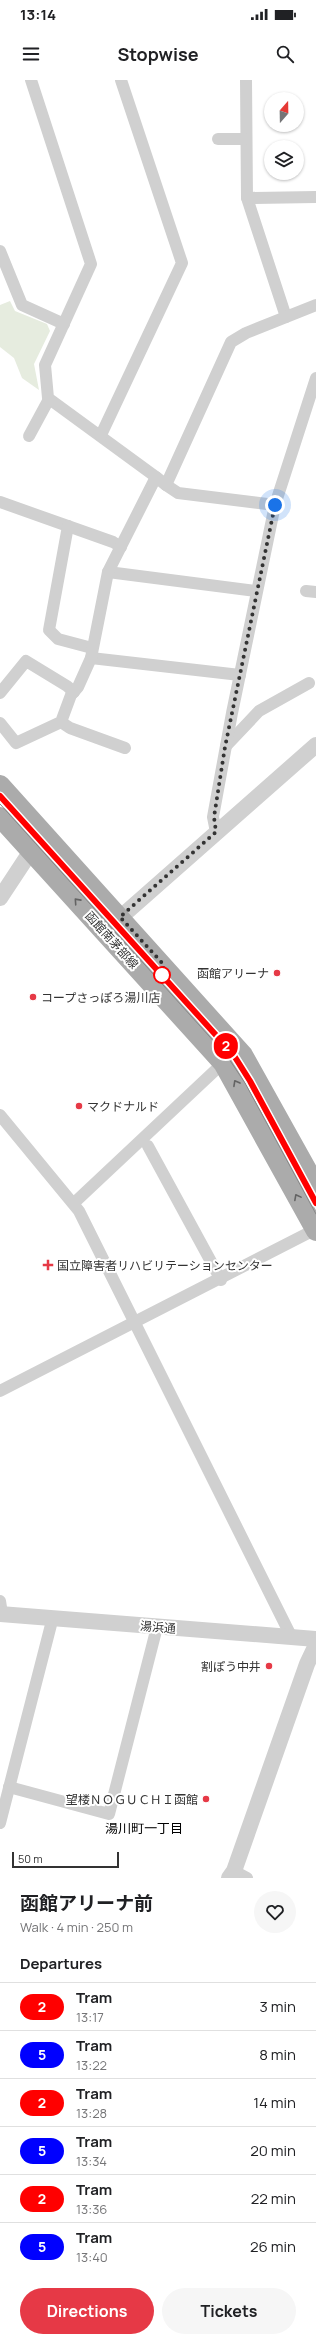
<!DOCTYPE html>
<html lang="en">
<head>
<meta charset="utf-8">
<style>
  :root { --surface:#fff; --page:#f6f6f6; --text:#202124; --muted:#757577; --line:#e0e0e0; --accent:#e63946 }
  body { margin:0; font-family:Manrope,"Noto Sans JP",sans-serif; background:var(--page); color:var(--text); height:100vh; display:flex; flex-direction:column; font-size:15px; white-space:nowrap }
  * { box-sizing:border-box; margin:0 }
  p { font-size:13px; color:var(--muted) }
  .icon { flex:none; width:22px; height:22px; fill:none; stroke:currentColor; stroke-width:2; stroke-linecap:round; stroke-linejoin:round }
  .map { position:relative; height:1798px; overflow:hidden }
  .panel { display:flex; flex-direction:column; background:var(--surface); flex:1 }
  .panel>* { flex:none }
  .badge { padding:0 8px; border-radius:13px; font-size:14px; line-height:26px }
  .needle { width:26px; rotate:20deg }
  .controls { position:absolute; left:264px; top:12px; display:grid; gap:8px }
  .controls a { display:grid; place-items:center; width:40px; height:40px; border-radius:50%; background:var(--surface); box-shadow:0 1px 3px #0004; font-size:20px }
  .scale { position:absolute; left:12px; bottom:10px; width:107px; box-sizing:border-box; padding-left:4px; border:2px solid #333; border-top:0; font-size:11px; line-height:14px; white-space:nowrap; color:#333; -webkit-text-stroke:3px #fff; paint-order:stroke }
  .you { position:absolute; width:20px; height:20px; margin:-10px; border:3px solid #fff; border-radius:50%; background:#1a73e8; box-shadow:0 0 0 6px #1a73e833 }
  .map>.badge { position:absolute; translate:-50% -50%; box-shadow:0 0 0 2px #fff }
  h2 { padding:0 20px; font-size:15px; line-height:36px }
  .round { display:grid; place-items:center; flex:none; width:42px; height:42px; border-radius:21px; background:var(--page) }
  .head { display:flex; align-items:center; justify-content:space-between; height:68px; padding:0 20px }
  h1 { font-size:19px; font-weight:700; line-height:30px }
  .button { display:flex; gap:8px; margin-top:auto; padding:8px 20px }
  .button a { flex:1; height:46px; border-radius:24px; background:var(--accent); color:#fff; font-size:16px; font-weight:700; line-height:46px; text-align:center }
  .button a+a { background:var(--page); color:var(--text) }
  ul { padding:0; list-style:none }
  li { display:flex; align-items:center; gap:12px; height:48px; padding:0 20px; border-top:1px solid var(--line) }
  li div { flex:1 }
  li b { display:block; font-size:15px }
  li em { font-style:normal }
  li .badge { min-width:44px; font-weight:700; text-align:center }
  .status { display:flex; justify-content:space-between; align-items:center; height:28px; padding:0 20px; background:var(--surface); direction:ltr }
  .status svg { height:11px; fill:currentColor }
  header { display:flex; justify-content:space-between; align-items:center; height:52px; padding:0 20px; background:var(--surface); font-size:18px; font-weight:700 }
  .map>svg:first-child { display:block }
</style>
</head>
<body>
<div class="status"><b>13:14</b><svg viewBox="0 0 49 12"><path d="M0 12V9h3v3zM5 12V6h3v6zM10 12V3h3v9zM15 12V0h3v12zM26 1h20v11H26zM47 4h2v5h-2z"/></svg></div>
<header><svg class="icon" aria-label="menu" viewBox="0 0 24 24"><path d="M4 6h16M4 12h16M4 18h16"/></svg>Stopwise<svg class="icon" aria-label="search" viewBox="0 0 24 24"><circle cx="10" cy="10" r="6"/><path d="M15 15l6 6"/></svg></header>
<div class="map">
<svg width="316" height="1798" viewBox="0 0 316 1798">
  <rect width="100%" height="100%" fill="#fff"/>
  <polygon fill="#e6ecdf" points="10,221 15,231 47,244 50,251 34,284 39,310 22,298 14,278 0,267 0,225"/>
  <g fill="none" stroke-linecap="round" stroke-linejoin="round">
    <g stroke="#d0d0d0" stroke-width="12">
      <polyline points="31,0 91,184 45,285 48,318 156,397"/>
      <polyline points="246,0 247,118 286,237"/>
      <polyline points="218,59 246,59"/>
      <polyline points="247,118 316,117"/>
      <polyline points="0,171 22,225 64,244"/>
      <polyline points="101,355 182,183 121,0"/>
      <polyline points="29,356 49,319"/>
      <polyline points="166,405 178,413 275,425"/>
      <polyline points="0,422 113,462 121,467"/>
      <polyline points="68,446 49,550 58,559 92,568"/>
      <polyline points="108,492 256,511"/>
      <polyline points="306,511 316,512"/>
      <polyline points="91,578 240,595"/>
      <polyline points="0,613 26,581 67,606 74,612"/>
      <polyline points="61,642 70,648 125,668"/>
      <polyline points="0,643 16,663 61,642 71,615 78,607 91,578 108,492 156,397 166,405 231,262 246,253 316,225"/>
      <polyline points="226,666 259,631 309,603"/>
      <polyline points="216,752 213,737 232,633 275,425 316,298"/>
      <polyline points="0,1035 79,1131 292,1558"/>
      <polyline points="148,1066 221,1200"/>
      <polyline points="74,1123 223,983"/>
      <polyline points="0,1311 316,1149"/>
      <polyline points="0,1521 2,1534"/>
      <polyline points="9,1707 109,1734 157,1547"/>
      <polyline points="0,1743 53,1537"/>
      <polyline points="234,1791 247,1798"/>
    </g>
    <g stroke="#d0d0d0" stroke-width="16">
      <polyline points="0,818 31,771 38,764"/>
      <polyline points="105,851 316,665"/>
      <polyline points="0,1534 316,1559"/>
      <polyline points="229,1798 234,1791 307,1584 316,1565"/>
    </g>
    <g stroke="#ababab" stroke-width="20">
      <polyline points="0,705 243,975 316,1106"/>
      <polyline points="0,737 223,983 316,1151"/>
    </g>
    <g stroke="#888" stroke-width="1">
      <polyline points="0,724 227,976 245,1003 316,1134"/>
      <polyline points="224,964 241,986"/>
    </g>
  </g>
  <defs><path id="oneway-chevron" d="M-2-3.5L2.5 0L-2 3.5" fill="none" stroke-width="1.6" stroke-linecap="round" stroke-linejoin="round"/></defs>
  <g stroke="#636363">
    <use href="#oneway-chevron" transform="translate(77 821) rotate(-132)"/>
    <use href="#oneway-chevron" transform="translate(236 1003) rotate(-119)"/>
    <use href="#oneway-chevron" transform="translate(297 1117) rotate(-118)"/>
  </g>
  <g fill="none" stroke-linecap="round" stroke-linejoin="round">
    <g stroke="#fff" stroke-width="9">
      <polyline id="line" points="0,716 233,974 250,1001 316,1123"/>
    </g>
    <use href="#line" stroke="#f00" stroke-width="6"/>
    <polyline stroke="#333" stroke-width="4" stroke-dasharray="0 7.2" points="162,895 164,885 120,837 216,752 214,737 225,667 275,425"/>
  </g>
  <g fill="#e63946" stroke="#fff" stroke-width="1.5">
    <circle cx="277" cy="893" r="4"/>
    <circle cx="33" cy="917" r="4"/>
    <circle cx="79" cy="1026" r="4"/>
    <path d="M46 1179h4v4h4v4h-4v4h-4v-4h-4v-4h4z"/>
    <circle cx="269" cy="1586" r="4"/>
    <circle cx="206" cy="1719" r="4"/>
  </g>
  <circle fill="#fff" stroke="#f00" stroke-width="2" cx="162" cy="895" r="8"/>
  <g text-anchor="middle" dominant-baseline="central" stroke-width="4" stroke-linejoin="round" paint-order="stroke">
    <g font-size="12" fill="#333" stroke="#fff">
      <text transform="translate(112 860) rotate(48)">函館南茅部線</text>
      <text transform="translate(158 1547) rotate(5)">湯浜通</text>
    </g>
    <g font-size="12" fill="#333" stroke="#fff" text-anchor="end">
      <text x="269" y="893">函館アリーナ</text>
      <text x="41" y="917" text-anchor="start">コープさっぽろ湯川店</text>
      <text x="87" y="1026" text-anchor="start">マクドナルド</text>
      <text x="57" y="1185" text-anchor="start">国立障害者リハビリテーションセンター</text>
      <text x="261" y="1586">割ぽう中井</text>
      <text x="198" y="1719">望楼ＮＯＧＵＣＨＩ函館</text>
    </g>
    <g font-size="13" fill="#000" stroke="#fff">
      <text x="144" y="1748">湯川町一丁目</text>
    </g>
  </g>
</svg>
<div class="controls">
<a><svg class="needle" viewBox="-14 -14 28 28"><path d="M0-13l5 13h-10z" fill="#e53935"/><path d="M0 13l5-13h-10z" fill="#757577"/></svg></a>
<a><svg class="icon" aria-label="layers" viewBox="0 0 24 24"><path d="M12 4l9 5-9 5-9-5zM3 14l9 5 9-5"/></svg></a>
</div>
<div class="scale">50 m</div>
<div class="you" style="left:275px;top:425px"></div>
<b class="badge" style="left:226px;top:966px;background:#f00;color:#fff">2</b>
</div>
<section class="panel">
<div class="head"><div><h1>函館アリーナ前</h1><p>Walk · 4 min · 250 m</p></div><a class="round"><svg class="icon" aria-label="heart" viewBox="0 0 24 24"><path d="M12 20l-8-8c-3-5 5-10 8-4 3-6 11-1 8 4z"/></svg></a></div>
<h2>Departures</h2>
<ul>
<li><span class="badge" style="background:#f00;color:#fff">2</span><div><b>Tram</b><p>13:17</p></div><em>3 min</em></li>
<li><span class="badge" style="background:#00f;color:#fff">5</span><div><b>Tram</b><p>13:22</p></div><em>8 min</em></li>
<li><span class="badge" style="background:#f00;color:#fff">2</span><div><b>Tram</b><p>13:28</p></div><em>14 min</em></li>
<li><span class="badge" style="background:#00f;color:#fff">5</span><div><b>Tram</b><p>13:34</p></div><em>20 min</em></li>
<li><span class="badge" style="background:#f00;color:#fff">2</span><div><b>Tram</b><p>13:36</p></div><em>22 min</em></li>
<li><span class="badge" style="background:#00f;color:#fff">5</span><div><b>Tram</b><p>13:40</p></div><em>26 min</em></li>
</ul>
<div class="button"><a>Directions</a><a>Tickets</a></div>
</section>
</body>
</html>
